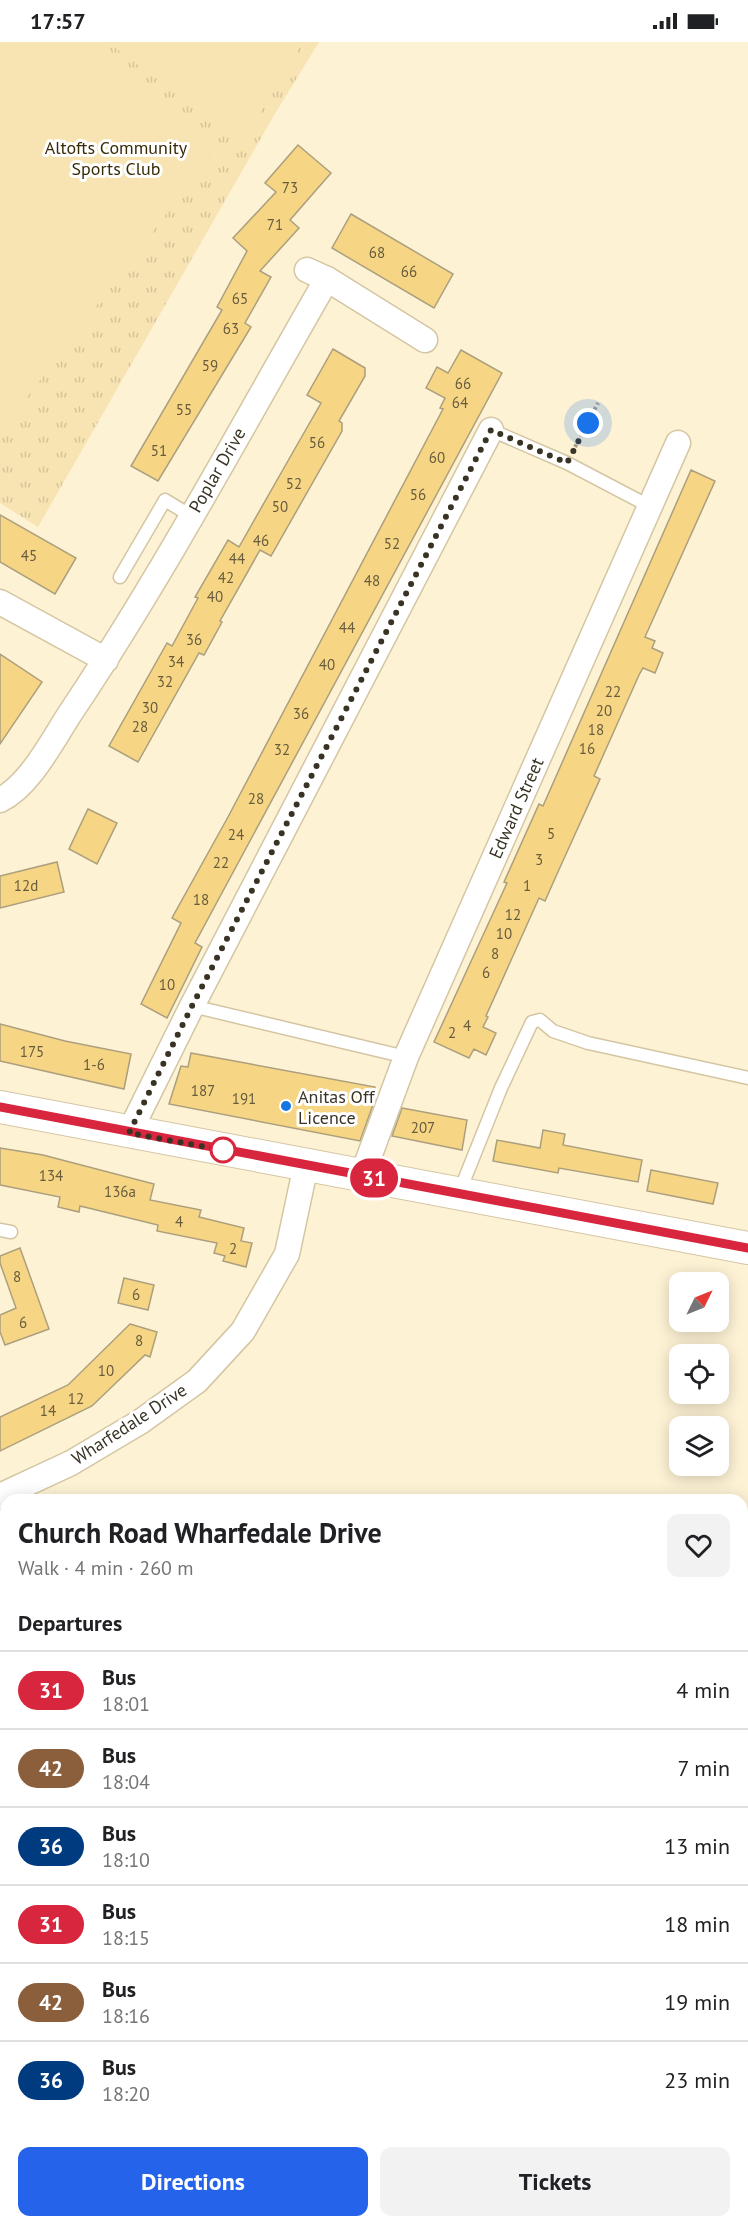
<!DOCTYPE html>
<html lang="en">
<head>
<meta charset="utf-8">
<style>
  :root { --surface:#fff; --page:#f2f2f2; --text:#202124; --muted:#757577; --line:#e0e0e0; --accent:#2563eb }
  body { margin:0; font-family:"PT Sans",sans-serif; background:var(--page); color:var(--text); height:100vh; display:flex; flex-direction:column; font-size:22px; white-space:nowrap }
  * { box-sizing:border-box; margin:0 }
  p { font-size:20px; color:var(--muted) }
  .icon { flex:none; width:33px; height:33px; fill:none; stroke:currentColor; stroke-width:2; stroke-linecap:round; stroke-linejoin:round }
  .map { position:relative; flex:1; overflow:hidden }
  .drawer { position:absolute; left:0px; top:1452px; width:748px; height:734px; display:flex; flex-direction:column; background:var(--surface); border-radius:18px 18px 0 0; box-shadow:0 3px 15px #0003 }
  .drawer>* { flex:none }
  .badge { padding:0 12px; border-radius:20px; font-size:21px; line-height:39px }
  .needle { width:39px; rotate:47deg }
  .tools { position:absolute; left:669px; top:1230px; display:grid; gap:12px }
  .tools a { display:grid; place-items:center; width:60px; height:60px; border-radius:12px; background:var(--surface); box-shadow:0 3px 15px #0003; font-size:30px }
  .you { position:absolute; width:30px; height:30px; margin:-15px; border:4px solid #fff; border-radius:50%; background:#1a73e8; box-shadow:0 0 0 9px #1a73e833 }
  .map>.badge { position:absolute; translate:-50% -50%; box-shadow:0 0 0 3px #fff }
  h2 { padding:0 18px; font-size:22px; line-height:54px }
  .round { display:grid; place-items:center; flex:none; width:63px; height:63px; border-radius:12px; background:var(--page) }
  .headline { display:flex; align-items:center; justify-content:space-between; height:102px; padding:0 18px }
  h1 { font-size:28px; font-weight:700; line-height:45px }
  .button { display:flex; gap:12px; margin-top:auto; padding:12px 18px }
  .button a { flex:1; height:69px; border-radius:12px; background:var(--accent); color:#fff; font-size:24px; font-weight:700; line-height:69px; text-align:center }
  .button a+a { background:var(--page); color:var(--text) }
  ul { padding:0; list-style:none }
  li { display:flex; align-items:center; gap:18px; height:78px; padding:0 18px; border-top:2px solid var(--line) }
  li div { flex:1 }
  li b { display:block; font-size:22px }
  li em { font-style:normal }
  li .badge { min-width:66px; font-weight:700; text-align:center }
  .status { display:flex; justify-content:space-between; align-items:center; height:42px; padding:0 30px; background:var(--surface); direction:ltr }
  .status svg { height:16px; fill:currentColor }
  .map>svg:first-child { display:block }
</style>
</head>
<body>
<div class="status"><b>17:57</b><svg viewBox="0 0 49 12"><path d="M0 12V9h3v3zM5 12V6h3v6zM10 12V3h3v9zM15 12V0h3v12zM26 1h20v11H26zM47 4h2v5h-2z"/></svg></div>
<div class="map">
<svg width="748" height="2185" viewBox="0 0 748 2185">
  <defs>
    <pattern id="grass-tufts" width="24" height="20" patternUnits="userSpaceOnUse" patternTransform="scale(1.5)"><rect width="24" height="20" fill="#f8e4b2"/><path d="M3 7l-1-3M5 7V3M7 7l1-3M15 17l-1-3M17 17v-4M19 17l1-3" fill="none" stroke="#d5c499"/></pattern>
  </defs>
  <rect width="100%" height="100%" fill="#fef2d5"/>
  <polygon fill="url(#grass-tufts)" points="0,0 319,0 273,75 38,485 0,461"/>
  <g fill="#f8e4b2">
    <polygon points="0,0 85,0 219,102 0,391"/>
    <path d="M 107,0 L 303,0 L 252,84 C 246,91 243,93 234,92 Z"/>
  </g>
  <g fill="#f6d685" stroke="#ac9f7d" stroke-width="1.5">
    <polygon points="298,103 331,131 290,178 299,186 260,229 271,235 245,281 251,285 158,439 131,424 222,268 217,265 247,209 233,196 276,150 265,141"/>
    <polygon points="351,172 453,232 434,266 332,206"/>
    <polygon points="333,307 365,326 365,334 339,379 342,381 342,389 271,514 260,508 220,579 222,580 204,613 199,611 138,720 109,704 167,601 172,604 198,556 195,555 228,498 239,505 285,424 321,361 307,353"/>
    <polygon points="461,308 502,331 195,901 202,905 167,976 141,962 181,881 172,876 228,775 443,367 440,366 445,356 426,346 437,325 448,331"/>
    <polygon points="691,428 715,439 645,595 655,599 652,606 663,611 655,631 643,626 639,633 594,734 600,737 557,832 545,859 539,856 486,974 488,975 483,985 496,991 486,1013 474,1007 469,1016 434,1000 507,841 504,840 539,762 543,764"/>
    <polygon points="0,473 76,516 55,552 0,520"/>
    <polygon points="0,612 42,640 0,702"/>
    <polygon points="88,767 117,781 97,822 69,807"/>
    <polygon points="57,820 64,850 0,866 0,834"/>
    <polygon points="0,982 65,999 131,1012 124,1047 0,1019"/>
    <polygon points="191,1011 375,1045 372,1060 374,1060 360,1099 169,1062 181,1024 188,1025"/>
    <polygon points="402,1066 467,1078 462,1108 392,1094"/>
    <polygon points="543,1088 565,1092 563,1103 642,1118 638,1140 559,1126 558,1131 493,1119 497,1098 540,1106"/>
    <polygon points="0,1106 43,1113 154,1142 150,1158 201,1168 199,1175 244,1186 241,1199 252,1201 246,1225 223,1219 225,1214 214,1211 217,1201 157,1189 158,1183 80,1164 79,1170 58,1165 60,1155 0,1143"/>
    <polygon points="651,1128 718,1141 713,1162 647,1149"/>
    <polygon points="20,1206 49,1287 5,1303 0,1290 0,1273 16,1266 0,1221 0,1214"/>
    <polygon points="124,1236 154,1243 148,1268 118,1261"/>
    <polygon points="130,1282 157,1290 150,1315 145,1313 92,1364 0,1409 0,1375 68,1343"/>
  </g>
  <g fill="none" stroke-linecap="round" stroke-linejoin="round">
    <g stroke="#d4c6a3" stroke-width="15">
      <g id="service">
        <polyline points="491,388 567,421 649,464"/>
        <polyline points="120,535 165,458 191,474"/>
        <polyline points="192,964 406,1015"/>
        <polyline points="459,1151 501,1046 532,980 540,978 553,989 588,1001 748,1036"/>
        <polyline points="0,1188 11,1190"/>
      </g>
    </g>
    <g stroke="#d4c6a3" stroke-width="27">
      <g id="minor">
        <polyline points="307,228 327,237 425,298"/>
        <polyline points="0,560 106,618"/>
        <path d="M 0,758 C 31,743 54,695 73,667 C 165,529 244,381 327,237"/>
        <polyline points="129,1091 192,964 491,388"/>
        <polyline points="362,1134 406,1015 678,401"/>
        <polyline points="0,1454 71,1421 140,1380 197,1339 243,1289 287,1212 306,1123"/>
      </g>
    </g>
    <g stroke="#d4c6a3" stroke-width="34">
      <polyline id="tertiary" points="0,1065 748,1206"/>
    </g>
    <g stroke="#a99f89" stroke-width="4" stroke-dasharray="3 3" stroke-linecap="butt">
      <polyline points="575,405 598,361"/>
      <polyline points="0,1556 6,1545"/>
    </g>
    <use href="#service" stroke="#fff" stroke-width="12"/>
    <use href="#minor" stroke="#fff" stroke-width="24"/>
    <use href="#tertiary" stroke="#fff" stroke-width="32"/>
  </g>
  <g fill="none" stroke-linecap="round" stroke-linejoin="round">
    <g stroke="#fff" stroke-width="14">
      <polyline id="line" points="0,1065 748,1206"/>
    </g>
    <use href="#line" stroke="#d7263d" stroke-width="9"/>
    <polyline stroke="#393325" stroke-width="6" stroke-dasharray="0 10.8" points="223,1108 129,1091 192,964 491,388 567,421 588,381"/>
  </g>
  <circle fill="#1676df" stroke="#fff" stroke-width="2" cx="286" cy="1064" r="6"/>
  <circle fill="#fff" stroke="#d7263d" stroke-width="3" cx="223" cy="1108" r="12"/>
  <g text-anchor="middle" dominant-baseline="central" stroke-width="6" stroke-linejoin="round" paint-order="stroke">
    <g font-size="15" fill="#685c3d">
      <text x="290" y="145">73</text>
      <text x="275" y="182">71</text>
      <text x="377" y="210">68</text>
      <text x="409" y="229">66</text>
      <text x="240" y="256">65</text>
      <text x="231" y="286">63</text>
      <text x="210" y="323">59</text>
      <text x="463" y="341">66</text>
      <text x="460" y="360">64</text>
      <text x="184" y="367">55</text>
      <text x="317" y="400">56</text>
      <text x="159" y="408">51</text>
      <text x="437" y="415">60</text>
      <text x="294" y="441">52</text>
      <text x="418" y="452">56</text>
      <text x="280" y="464">50</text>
      <text x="261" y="498">46</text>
      <text x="392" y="501">52</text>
      <text x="29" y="513">45</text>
      <text x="237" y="516">44</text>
      <text x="226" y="535">42</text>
      <text x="372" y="538">48</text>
      <text x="215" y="554">40</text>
      <text x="347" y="585">44</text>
      <text x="194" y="597">36</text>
      <text x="176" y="619">34</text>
      <text x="327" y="622">40</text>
      <text x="165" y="639">32</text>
      <text x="613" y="649">22</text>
      <text x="150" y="665">30</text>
      <text x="604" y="668">20</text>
      <text x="301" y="671">36</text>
      <text x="140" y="684">28</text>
      <text x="596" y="687">18</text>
      <text x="587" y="706">16</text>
      <text x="282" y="707">32</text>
      <text x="256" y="756">28</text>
      <text x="551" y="791">5</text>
      <text x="236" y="792">24</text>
      <text x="539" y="817">3</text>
      <text x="221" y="820">22</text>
      <text x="26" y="843">12d</text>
      <text x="527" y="843">1</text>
      <text x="201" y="857">18</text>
      <text x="513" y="872">12</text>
      <text x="504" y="891">10</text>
      <text x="495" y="911">8</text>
      <text x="486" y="930">6</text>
      <text x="167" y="942">10</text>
      <text x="467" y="983">4</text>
      <text x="452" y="990">2</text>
      <text x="32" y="1009">175</text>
      <text x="94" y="1022">1-6</text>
      <text x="203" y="1048">187</text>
      <text x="244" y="1056">191</text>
      <text x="423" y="1085">207</text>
      <text x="51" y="1133">134</text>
      <text x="120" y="1149">136a</text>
      <text x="179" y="1179">4</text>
      <text x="233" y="1206">2</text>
      <text x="17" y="1234">8</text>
      <text x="136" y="1252">6</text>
      <text x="23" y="1280">6</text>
      <text x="139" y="1298">8</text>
      <text x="106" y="1328">10</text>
      <text x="76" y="1356">12</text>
      <text x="48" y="1368">14</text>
    </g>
    <g font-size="18" fill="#372a05" stroke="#fff">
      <text x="116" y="105">Altofts Community<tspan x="116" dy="21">Sports Club</tspan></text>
    </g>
    <g font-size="18" fill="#393325" stroke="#fff">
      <text transform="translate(217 428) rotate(-60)">Poplar Drive</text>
      <text transform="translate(516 766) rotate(-66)">Edward Street</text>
      <text transform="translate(129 1382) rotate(-33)">Wharfedale Drive</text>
    </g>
    <g font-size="18" fill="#393325" stroke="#fff" text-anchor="start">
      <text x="298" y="1054">Anitas Off<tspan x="298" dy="21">Licence</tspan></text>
    </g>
  </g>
</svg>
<div class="tools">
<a><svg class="needle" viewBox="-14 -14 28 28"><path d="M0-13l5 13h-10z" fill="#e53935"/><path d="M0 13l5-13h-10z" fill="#757577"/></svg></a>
<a><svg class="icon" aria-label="locate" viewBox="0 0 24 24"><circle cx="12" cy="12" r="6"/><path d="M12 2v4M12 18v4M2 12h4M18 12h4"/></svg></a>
<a><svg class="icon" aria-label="layers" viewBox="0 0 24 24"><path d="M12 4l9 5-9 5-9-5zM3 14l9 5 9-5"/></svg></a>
</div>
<div class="you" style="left:588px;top:381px"></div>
<b class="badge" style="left:374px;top:1136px;background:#d7263d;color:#fff">31</b>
<section class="drawer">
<div class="headline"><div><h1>Church Road Wharfedale Drive</h1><p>Walk · 4 min · 260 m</p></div><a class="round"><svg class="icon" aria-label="heart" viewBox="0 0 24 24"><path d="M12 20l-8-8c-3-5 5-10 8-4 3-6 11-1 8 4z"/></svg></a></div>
<h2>Departures</h2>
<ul>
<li><span class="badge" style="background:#d7263d;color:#fff">31</span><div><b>Bus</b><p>18:01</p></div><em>4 min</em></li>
<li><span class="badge" style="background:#8b5e3c;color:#fff">42</span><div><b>Bus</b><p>18:04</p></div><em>7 min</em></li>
<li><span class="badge" style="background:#003b80;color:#fff">36</span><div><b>Bus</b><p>18:10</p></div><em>13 min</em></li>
<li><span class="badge" style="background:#d7263d;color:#fff">31</span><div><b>Bus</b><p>18:15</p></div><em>18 min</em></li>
<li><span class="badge" style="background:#8b5e3c;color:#fff">42</span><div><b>Bus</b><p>18:16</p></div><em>19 min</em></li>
<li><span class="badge" style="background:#003b80;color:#fff">36</span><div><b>Bus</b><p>18:20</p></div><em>23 min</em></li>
</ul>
<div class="button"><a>Directions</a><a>Tickets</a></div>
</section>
</div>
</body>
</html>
